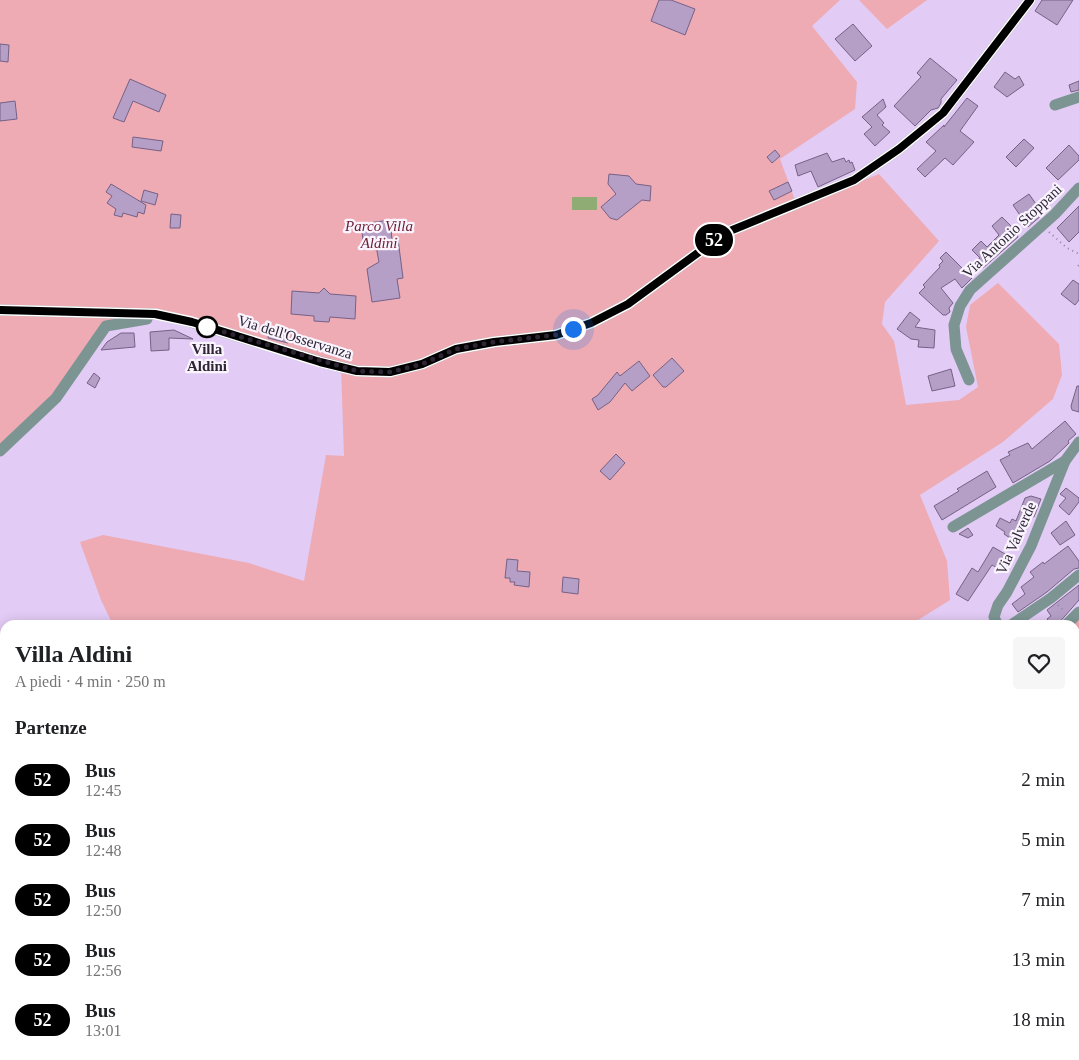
<!DOCTYPE html>
<html lang="it">
<head>
<meta charset="utf-8">
<style>
  :root { --surface:#fff; --page:#f6f6f6; --text:#202124; --muted:#757577 }
  body { margin:0; font-family:Georgia,serif; background:var(--page); color:var(--text); height:100vh; display:flex; flex-direction:column; font-size:19px; white-space:nowrap }
  * { box-sizing:border-box; margin:0 }
  p { font-size:16px; color:var(--muted) }
  .icon { flex:none; width:28px; height:28px; fill:none; stroke:currentColor; stroke-width:2; stroke-linecap:round; stroke-linejoin:round }
  .map { position:relative; flex:1; overflow:hidden }
  .panel { position:absolute; left:0px; top:620px; width:1080px; height:440px; display:flex; flex-direction:column; background:var(--surface); border-radius:15px 15px 0 0; box-shadow:0 2px 12px #0003 }
  .panel>* { flex:none }
  .badge { padding:0 10px; border-radius:16px; font-size:18px; line-height:32px }
  .you { position:absolute; width:25px; height:25px; margin:-12px; border:4px solid #fff; border-radius:50%; background:#1a73e8; box-shadow:0 0 0 8px #1a73e833 }
  .map>.badge { position:absolute; translate:-50% -50%; box-shadow:0 0 0 2px #fff }
  h2 { padding:0 15px; font-size:19px; line-height:45px }
  .round { display:grid; place-items:center; flex:none; width:52px; height:52px; border-radius:5px; background:var(--page) }
  .headline { display:flex; align-items:center; justify-content:space-between; height:85px; padding:0 15px }
  h1 { font-size:24px; font-weight:600; line-height:38px }
  ul { padding:0; list-style:none }
  li { display:flex; align-items:center; gap:15px; height:60px; padding:0 15px }
  li div { flex:1 }
  li b { display:block; font-size:19px }
  li em { font-style:normal }
  li .badge { min-width:55px; font-weight:700; text-align:center }
  .map>svg:first-child { display:block }
</style>
</head>
<body>
<div class="map">
<svg width="1079" height="1060" viewBox="0 0 1079 1060">
  <rect width="100%" height="100%" fill="#e2cbf5"/>
  <g fill="#eeabb4">
    <polygon points="0,0 840,0 812,26 857,82 855,109 780,159 795,200 798,206 879,174 939,241 885,302 882,324 894,341 906,405 959,400 978,387 966,327 970,305 998,283 1059,344 1062,375 1053,399 1003,442 920,495 947,561 950,600 910,625 113,625 101,600 80,542 103,535 249,563 304,581 326,455 344,456 341,368 158,316 111,322 92,352 0,456"/>
    <polygon points="859,0 927,0 887,29"/>
    <polygon points="1079,612 1079,655 1075,661 1075,625 1066,625"/>
    <polygon points="5,785 5,1055 690,1055 699,1060 0,1060 0,786"/>
  </g>
  <rect fill="#8fac74" x="572" y="197" width="25" height="13"/>
  <g fill="#b59fc7" stroke="#766186">
    <polygon points="659,0 671,0 695,9 685,35 651,21"/>
    <polygon points="1042,0 1073,0 1057,25 1035,11"/>
    <polygon points="853,24 872,46 855,61 835,39"/>
    <polygon points="0,44 9,45 8,62 0,61"/>
    <polygon points="930,58 957,80 941,99 941,103 938,108 931,110 915,126 894,106 921,77 917,73"/>
    <polygon points="1005,72 1015,79 1019,76 1024,85 1007,97 994,87"/>
    <polygon points="130,79 166,95 159,112 133,101 124,122 113,118"/>
    <polygon points="1079,81 1079,90 1071,92 1069,85"/>
    <polygon points="967,98 978,106 960,131 974,142 953,165 945,158 925,177 917,169 936,151 926,142 944,125 944,127"/>
    <polygon points="883,99 886,107 877,115 884,123 882,125 890,132 875,146 864,134 872,127 862,117"/>
    <polygon points="15,101 17,119 0,121 0,103"/>
    <polygon points="133,137 163,141 161,151 132,147"/>
    <polygon points="1024,139 1034,148 1016,167 1006,157"/>
    <polygon points="1069,145 1079,156 1079,160 1058,180 1046,168"/>
    <polygon points="775,150 780,156 772,163 767,157"/>
    <polygon points="827,153 832,162 844,158 846,162 849,160 850,163 852,162 855,170 818,187 811,171 798,176 795,165"/>
    <polygon points="609,174 629,176 636,184 651,186 650,201 642,200 617,220 610,218 601,207 616,194 608,184"/>
    <polygon points="788,182 792,191 774,200 769,191"/>
    <polygon points="111,184 146,205 144,214 138,212 137,217 123,213 122,217 114,215 116,209 107,203 112,196 106,192"/>
    <polygon points="144,190 158,194 155,205 141,201"/>
    <polygon points="1029,194 1043,214 1028,227 1013,205"/>
    <polygon points="1079,206 1079,232 1069,242 1057,228"/>
    <polygon points="171,214 181,215 180,228 170,228"/>
    <polygon points="1002,217 1019,234 1017,235 1018,237 983,268 976,261 980,258 972,250 981,241 987,247 999,235 992,226"/>
    <polygon points="390,220 392,240 398,239 403,278 397,279 400,298 372,302 367,269 379,262 376,246 364,248 361,224"/>
    <polygon points="946,252 972,278 962,288 955,279 941,288 953,303 949,308 950,312 946,315 943,315 919,293 925,287 923,285 940,267 939,265 943,261 940,258"/>
    <polygon points="1073,280 1079,284 1079,300 1075,305 1061,294"/>
    <polygon points="324,288 330,294 356,296 355,319 330,317 329,322 314,321 314,316 291,314 292,291 319,293"/>
    <polygon points="910,312 920,320 915,327 935,330 934,348 918,347 919,340 911,339 897,329"/>
    <polygon points="174,330 193,339 169,338 169,350 151,351 150,332"/>
    <polygon points="269,332 289,334 288,343 268,338"/>
    <polygon points="121,333 134,333 135,347 101,350 107,342"/>
    <polygon points="672,358 684,371 666,387 663,387 653,375"/>
    <polygon points="639,361 650,376 632,391 625,383 610,402 598,410 592,399 598,395 617,372 620,376"/>
    <polygon points="951,369 955,386 932,391 928,376"/>
    <polygon points="94,373 100,378 95,388 87,383"/>
    <polygon points="1077,386 1079,386 1079,412 1072,410 1071,406"/>
    <polygon points="1065,421 1076,434 1068,441 1069,443 1067,445 1050,461 1013,483 1000,460 1010,455 1008,452 1028,443 1032,449"/>
    <polygon points="616,454 625,463 610,480 600,471"/>
    <polygon points="987,471 996,487 942,520 934,506 959,491 957,489"/>
    <polygon points="1066,488 1079,498 1079,502 1069,515 1059,506 1066,498 1060,494"/>
    <polygon points="1031,496 1041,499 1034,517 1029,515 1014,543 1009,541 1010,538 1004,534 1005,532 996,526 1000,518 1010,523 1012,519 1016,521 1025,498"/>
    <polygon points="1066,521 1075,535 1060,545 1051,533"/>
    <polygon points="968,528 973,535 968,538 959,534"/>
    <polygon points="1068,546 1079,561 1079,568 1074,569 1047,592 1018,612 1012,604 1025,594 1021,587 1034,577 1030,572 1043,562 1044,564"/>
    <polygon points="993,547 1012,558 1004,572 992,565 968,601 956,594 972,568 978,572"/>
    <polygon points="507,559 518,560 517,571 530,572 529,587 514,585 515,582 510,582 510,578 505,578"/>
    <polygon points="563,577 579,579 578,594 562,592"/>
    <polygon points="1079,585 1079,600 1057,625 1051,625 1047,619 1051,616 1047,610"/>
  </g>
  <g fill="none" stroke-linecap="round" stroke-linejoin="round">
    <g stroke="#9685a4" stroke-width="2" stroke-dasharray="1 4" stroke-linecap="butt">
      <polyline points="1049,232 1067,248 1079,254"/>
      <polyline points="1078,266 1079,265"/>
      <polyline points="1058,605 1065,612"/>
      <polyline points="0,815 5,814"/>
      <polyline points="0,896 5,896"/>
      <polyline points="0,1055 5,1048"/>
      <polyline points="185,1055 191,1060"/>
      <polyline points="422,1055 422,1060"/>
      <polyline points="65,1060 97,1055"/>
      <polyline points="182,1060 183,1055"/>
      <polyline points="193,1060 208,1055"/>
    </g>
    <g stroke="#7c9593" stroke-width="11">
      <polyline points="1055,105 1079,97"/>
      <polyline points="0,310 155,314 191,322 321,362 357,371 390,372 422,364 456,349 494,342 556,335 591,323 628,304 725,233 854,180 899,149 943,113 1030,0"/>
      <polyline points="969,380 956,349 954,325 960,306 970,290 1055,214 1079,188"/>
      <polyline points="0,451 56,398 106,326 147,319"/>
      <polyline points="953,527 1065,461"/>
      <polyline points="1000,625 997,624 994,617 998,605 1007,592 1031,546 1065,461 1079,442"/>
      <polyline points="1011,625 1051,598 1079,575"/>
      <polyline points="1066,625 1079,612"/>
      <polyline points="1075,674 1079,671"/>
      <polyline points="1075,937 1079,936"/>
      <polyline points="1075,953 1079,952"/>
      <polyline points="1075,979 1079,969"/>
      <polyline points="786,1055 791,1060"/>
      <polyline points="851,1055 852,1060"/>
      <polyline points="1028,1060 1041,1055"/>
    </g>
    <g stroke="#2e5f5c" stroke-width="12">
      <polyline points="1075,740 1079,721"/>
      <polyline points="1075,915 1079,924"/>
    </g>
  </g>
  <g fill="none" stroke-linecap="round" stroke-linejoin="round">
    <g stroke="#fff" stroke-width="11">
      <polyline id="line" points="0,310 155,314 192,322 320,362 357,371 390,372 422,364 456,349 494,342 556,335 591,323 628,304 725,233 854,180 899,149 943,113 1030,0"/>
    </g>
    <use href="#line" stroke="#000" stroke-width="8"/>
    <polyline stroke="#2d2434" stroke-width="5" stroke-dasharray="0 9" points="207,327 357,371 390,372 422,364 456,349 494,342 556,335 573,329"/>
  </g>
  <circle fill="#fff" stroke="#000" stroke-width="2.5" cx="207" cy="327" r="10"/>
  <g text-anchor="middle" dominant-baseline="central" stroke-width="4.5" stroke-linejoin="round" paint-order="stroke">
    <g font-size="15" font-style="italic" fill="#6c1b30" stroke="#f9f4fd">
      <text x="379" y="226">Parco Villa<tspan x="379" dy="17">Aldini</tspan></text>
    </g>
    <g font-size="15" fill="#2d2434" stroke="#f9f4fd">
      <text transform="translate(1012 231) rotate(-43)">Via Antonio Stoppani</text>
      <text transform="translate(295 337) rotate(17)">Via dell'Osservanza</text>
      <text transform="translate(1016 538) rotate(-66)">Via Valverde</text>
    </g>
    <g font-size="15" font-weight="bold" fill="#2d2434" stroke="#f9f4fd">
      <text x="207" y="349">Villa<tspan x="207" dy="17">Aldini</tspan></text>
    </g>
  </g>
</svg>
<div class="you" style="left:573px;top:329px"></div>
<b class="badge" style="left:714px;top:240px;background:#000;color:#fff">52</b>
<section class="panel">
<div class="headline"><div><h1>Villa Aldini</h1><p>A piedi · 4 min · 250 m</p></div><a class="round"><svg class="icon" aria-label="heart" viewBox="0 0 24 24"><path d="M12 20l-8-8c-3-5 5-10 8-4 3-6 11-1 8 4z"/></svg></a></div>
<h2>Partenze</h2>
<ul>
<li><span class="badge" style="background:#000;color:#fff">52</span><div><b>Bus</b><p>12:45</p></div><em>2 min</em></li>
<li><span class="badge" style="background:#000;color:#fff">52</span><div><b>Bus</b><p>12:48</p></div><em>5 min</em></li>
<li><span class="badge" style="background:#000;color:#fff">52</span><div><b>Bus</b><p>12:50</p></div><em>7 min</em></li>
<li><span class="badge" style="background:#000;color:#fff">52</span><div><b>Bus</b><p>12:56</p></div><em>13 min</em></li>
<li><span class="badge" style="background:#000;color:#fff">52</span><div><b>Bus</b><p>13:01</p></div><em>18 min</em></li>
</ul>
</section>
</div>
</body>
</html>
